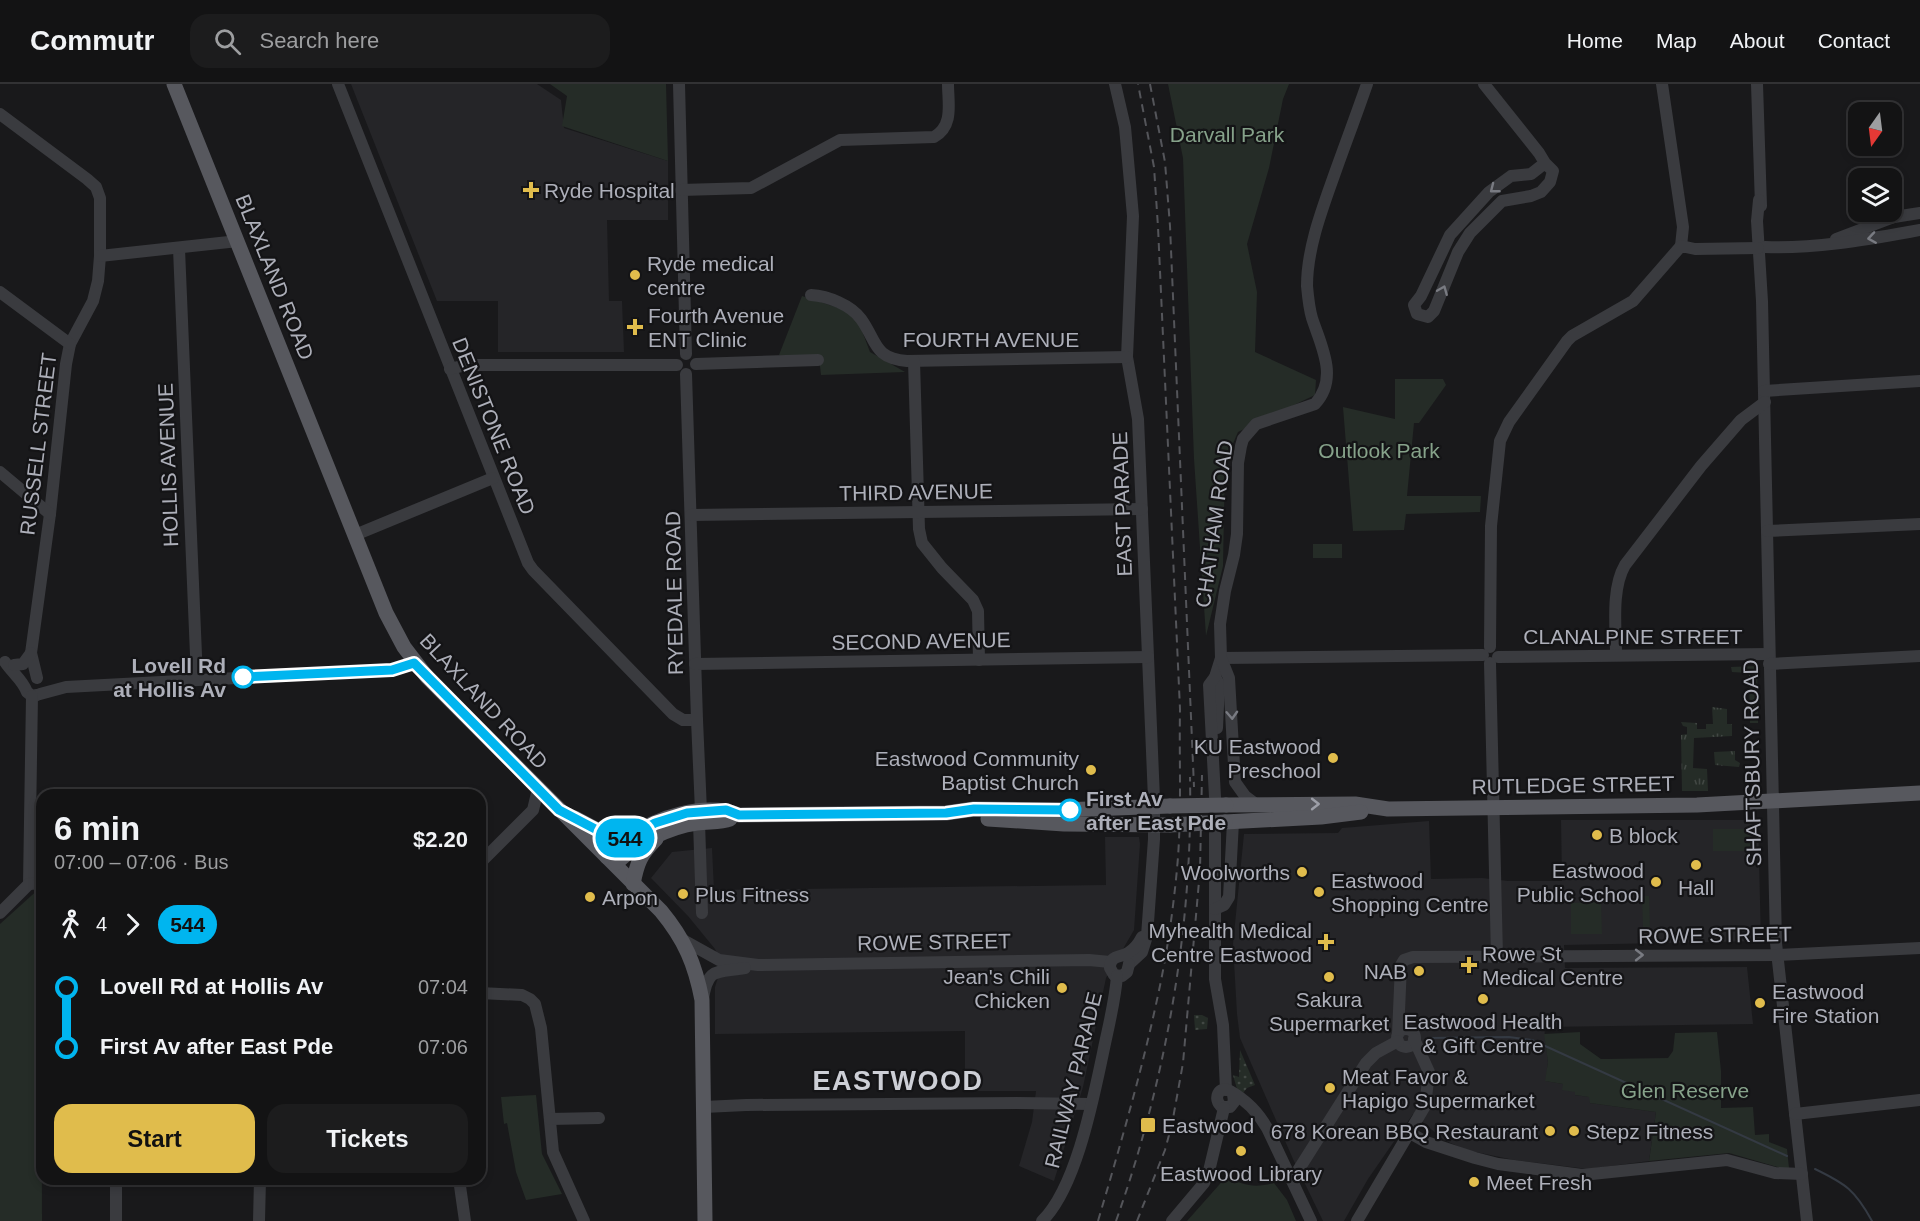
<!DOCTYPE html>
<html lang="en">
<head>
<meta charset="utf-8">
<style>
  :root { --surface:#131314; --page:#1c1c1d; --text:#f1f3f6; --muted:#9d9ea0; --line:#323234; --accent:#e0bc4c }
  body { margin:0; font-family:Arial,sans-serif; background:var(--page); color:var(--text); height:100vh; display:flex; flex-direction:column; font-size:22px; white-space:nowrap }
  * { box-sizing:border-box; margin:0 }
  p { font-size:20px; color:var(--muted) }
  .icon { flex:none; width:33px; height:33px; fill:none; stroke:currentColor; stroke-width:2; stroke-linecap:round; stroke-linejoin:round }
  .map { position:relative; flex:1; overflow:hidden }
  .sheet { position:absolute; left:36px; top:705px; width:450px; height:396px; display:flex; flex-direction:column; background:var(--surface); border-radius:18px; box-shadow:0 3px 9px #0003,0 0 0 2px var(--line) }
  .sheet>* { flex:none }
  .badge { padding:0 12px; border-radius:20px; font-size:21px; line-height:39px }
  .needle { width:39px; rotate:194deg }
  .tools { position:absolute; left:1848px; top:18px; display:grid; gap:12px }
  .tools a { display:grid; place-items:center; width:54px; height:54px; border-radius:12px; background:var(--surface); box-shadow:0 3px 9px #0003,0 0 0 2px var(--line); font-size:30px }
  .map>.badge { position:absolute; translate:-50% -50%; box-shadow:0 0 0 3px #fff }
  .legs { display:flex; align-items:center; gap:9px; height:66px; padding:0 18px; font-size:20px }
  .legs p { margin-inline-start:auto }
  .headline { display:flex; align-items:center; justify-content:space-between; height:102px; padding:0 18px }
  h1 { font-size:33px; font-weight:600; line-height:45px }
  .action { display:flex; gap:12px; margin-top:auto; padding:12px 18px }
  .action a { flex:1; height:69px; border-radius:18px; background:var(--accent); color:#111; font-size:24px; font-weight:600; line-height:69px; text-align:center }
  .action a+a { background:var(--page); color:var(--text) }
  ul { padding:0 18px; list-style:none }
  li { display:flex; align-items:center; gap:21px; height:60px; font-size:22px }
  li i { display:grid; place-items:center; width:9px; height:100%; margin:0 8px; background:currentColor }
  li i::after { content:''; width:15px; height:15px; margin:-8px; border:4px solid; border-radius:50%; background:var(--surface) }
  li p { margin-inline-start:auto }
  li:first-child i { background:linear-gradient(#0000 50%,currentColor 0) }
  li:last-child i { background:linear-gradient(currentColor 50%,#0000 0) }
  header { display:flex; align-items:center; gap:36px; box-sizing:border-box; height:84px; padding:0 30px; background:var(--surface); border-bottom:2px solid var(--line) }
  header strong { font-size:28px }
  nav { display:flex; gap:33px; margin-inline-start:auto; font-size:21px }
  .search { width:420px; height:54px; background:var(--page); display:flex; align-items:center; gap:15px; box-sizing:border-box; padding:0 21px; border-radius:18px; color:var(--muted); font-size:22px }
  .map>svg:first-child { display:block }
</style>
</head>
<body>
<header>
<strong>Commutr</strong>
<div class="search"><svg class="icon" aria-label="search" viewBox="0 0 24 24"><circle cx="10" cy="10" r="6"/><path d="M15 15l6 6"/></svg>Search here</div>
<nav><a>Home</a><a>Map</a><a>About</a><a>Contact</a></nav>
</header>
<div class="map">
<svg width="1920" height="1137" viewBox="0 0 1920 1137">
  <defs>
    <pattern id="grass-tufts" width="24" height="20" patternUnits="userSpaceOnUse" patternTransform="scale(1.5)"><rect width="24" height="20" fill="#252c27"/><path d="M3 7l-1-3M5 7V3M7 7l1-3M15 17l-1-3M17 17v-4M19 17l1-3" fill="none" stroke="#424844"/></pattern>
    <pattern id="garden-dots" width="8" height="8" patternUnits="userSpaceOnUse" patternTransform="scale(1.5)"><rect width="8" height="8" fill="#252c27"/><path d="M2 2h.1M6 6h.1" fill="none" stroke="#424844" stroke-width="1.8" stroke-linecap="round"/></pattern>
  </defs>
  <rect width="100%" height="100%" fill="#19191b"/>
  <g fill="#252528">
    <polygon points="351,0 537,0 561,16 564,44 668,77 668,136 607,136 609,217 622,217 624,268 498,268 498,217 437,217"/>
    <polygon points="1561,736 1758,736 1761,857 1564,861 1565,884 1747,883 1753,940 1544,943 1548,978 1546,997 1563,1000 1575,1008 1575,1011 1590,1013 1590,1019 1656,1028 1649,1077 1588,1085 1514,1076 1466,1066 1444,1056 1413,1030 1368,1095 1344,1137 1323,1137 1293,1075 1240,954 1237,930 1233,860 1244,750 1338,749 1342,744 1429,737 1431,795 1482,794 1508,797 1562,797"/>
    <polygon points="1105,753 1139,753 1140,760 1134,846 1106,894 1083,1003 1054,1097 1019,1082 1032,1038 1036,1007 965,1007 965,947 715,950 715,903 720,887 719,876 715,865 688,832 651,794 672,768 712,764 714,806 1106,801"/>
  </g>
  <g fill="url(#grass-tufts)">
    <polygon points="1757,582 1758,639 1750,639 1749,589 1732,588 1731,583"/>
    <polygon points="1712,623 1727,625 1727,640 1732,640 1732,652 1694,654 1693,684 1707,685 1708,707 1682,707 1681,651 1687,650 1687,643 1683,642 1681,638 1697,639 1697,645 1706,645 1706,640 1713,640"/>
    <polygon points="1735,667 1735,676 1740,679 1739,683 1715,681 1714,668"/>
  </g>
  <g fill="#252c27">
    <polygon points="550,0 666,0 668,77 562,42 567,12"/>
    <polygon points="1168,0 1289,0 1283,15 1269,84 1247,160 1257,208 1255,268 1316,296 1315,311 1238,348 1225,378 1223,482 1206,552 1194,375 1183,74"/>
    <polygon points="802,212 848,227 859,239 870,268 905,288 821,291 819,273 779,271"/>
    <polygon points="1395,295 1443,295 1446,301 1419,339 1414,339 1407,412 1481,412 1480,428 1406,430 1404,446 1353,447 1343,323 1395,335"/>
    <rect x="1313" y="460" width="29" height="14"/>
    <rect x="1713" y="745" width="38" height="22"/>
    <polygon points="41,803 42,1137 0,1137 0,840"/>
    <polygon points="1642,812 1649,812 1650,843 1643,843"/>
    <polygon points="1601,818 1602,850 1571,850 1571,819"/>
    <polygon points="1580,948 1580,960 1601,975 1606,975 1668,974 1673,967 1675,949 1717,948 1721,987 1721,1024 1753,1023 1755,1051 1769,1050 1769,1058 1787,1065 1789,1084 1784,1085 1729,1069 1649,1077 1656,1028 1590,1019 1589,1013 1575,1011 1575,1008 1562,1006 1563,1000 1545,997 1548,978 1544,950"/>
    <polygon points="536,1011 542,1070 562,1110 526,1116 516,1088 507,1039 504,1040 501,1013"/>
    <path d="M 1227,1092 C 1242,1102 1256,1104 1274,1099 L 1287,1116 L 1296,1137 L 1187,1137 Z"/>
  </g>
  <g fill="url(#garden-dots)">
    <polygon points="1194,931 1202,931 1208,934 1207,945 1195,946"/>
    <polygon points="1240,966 1255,1001 1247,1004 1243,1009 1237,1005 1233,991 1239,993"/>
  </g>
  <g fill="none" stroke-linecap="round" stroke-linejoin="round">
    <g stroke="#343a43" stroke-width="2">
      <polyline points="1427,954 1509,953 1532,956 1787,1072"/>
      <path d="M 1815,1085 C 1846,1100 1855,1106 1872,1137"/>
    </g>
    <g stroke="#3a3b3f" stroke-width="12">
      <polyline points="338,0 528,479 533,486 673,630 683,636 697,636"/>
      <polyline points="679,0 686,270"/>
      <polyline points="1115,0 1125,43 1133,132 1127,273 1138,335 1154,715 1154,755 1147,852 1142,868 1129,880"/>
      <polyline points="1484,0 1539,69 1545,79 1553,87 1550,98 1541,108 1531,112 1502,117 1470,149 1458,168 1434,227 1428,233 1417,230 1414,221 1421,212 1450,151 1489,108 1511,92 1531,90 1545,79"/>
      <polyline points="1662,0 1683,143 1681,162"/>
      <polyline points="1757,0 1761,122"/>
      <polyline points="0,30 87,95 96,103 100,114 100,172 98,197 93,217 70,260 66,280 50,430 31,569 37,594"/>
      <path d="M 681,106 L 751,104 L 840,56 L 934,53 C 954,42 948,19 948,0"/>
      <polyline points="1759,116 1757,137 1762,217 1776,859 1807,1137"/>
      <polyline points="1836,155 1894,133 1920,129"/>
      <path d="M 1765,163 C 1817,165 1869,155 1920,146"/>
      <polyline points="179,165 197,595"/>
      <polyline points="100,172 238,157"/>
      <polyline points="0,208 70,260"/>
      <path d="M 811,211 C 828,212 851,221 861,235 C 877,257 873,274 907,277 L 1127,273"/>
      <polyline points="914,277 919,445 922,459 942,484 973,516 978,527 979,576"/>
      <polyline points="696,280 818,276"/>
      <polyline points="450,285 466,281 677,281"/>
      <polyline points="686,290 697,636 701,727"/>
      <polyline points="1764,307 1920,297"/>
      <polyline points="0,388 50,430"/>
      <polyline points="691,431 1142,425"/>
      <polyline points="1767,447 1920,440"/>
      <polyline points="355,451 493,394"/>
      <polyline points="1490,563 1491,442 1500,357 1509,338 1567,257 1572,252 1633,217 1681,162 1695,165 1758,164"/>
      <path d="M 1616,570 C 1616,544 1611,505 1625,481 L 1701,382 L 1741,336 L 1765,318"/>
      <polyline points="1498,573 1769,570"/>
      <polyline points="1221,574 1483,571"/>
      <path d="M 5,578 C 13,590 22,595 27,608 L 32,612 L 37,611"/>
      <polyline points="1490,579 1497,872"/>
      <polyline points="695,580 1148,573"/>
      <polyline points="1769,580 1920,572"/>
      <polyline points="14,581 23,580 31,569"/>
      <polyline points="1215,593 1219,600 1217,644"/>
      <polyline points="40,610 66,603 392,586 414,579"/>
      <polyline points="1215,713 1209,601 1215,593 1221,574"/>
      <path d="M 1257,721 L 1245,712 L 1235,698 L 1229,594 L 1221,574 L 1220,540 L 1225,507 L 1234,471 L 1237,450 L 1238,379 L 1241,362 L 1243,355 L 1256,340 L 1315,320 C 1339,294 1321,262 1312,234 C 1309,224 1308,213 1307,202 C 1307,163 1323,123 1336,86 C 1346,58 1357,29 1367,0"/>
      <polyline points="699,738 702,829"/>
      <polyline points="1215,750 1215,895 1223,941 1226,1006"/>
      <polyline points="480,779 533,726 538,705"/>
      <polyline points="29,800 32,612"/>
      <polyline points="29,800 42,799"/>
      <polyline points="1215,825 1224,821 1229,813 1233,738"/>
      <polyline points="0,829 29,800"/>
      <polyline points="683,856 719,876 758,881 1089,876 1110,878"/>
      <path d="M 1129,880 L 1127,888 L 1122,892 L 1114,891 L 1110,884 C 1110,871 1119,874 1128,869 C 1135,865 1139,859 1142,853"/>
      <polyline points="480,909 522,911 530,915 535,920 541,944 553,1068 584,1137"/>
      <path d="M 703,915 C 708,882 717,889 745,884"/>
      <circle cx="1406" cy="954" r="9"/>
      <polyline points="1398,950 1401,881 1404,876 1413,873 1777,871 1920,864"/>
      <path d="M 1233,1010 L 1234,1018 L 1230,1023 L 1222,1023 C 1212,1015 1219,1001 1230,1007 C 1246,1016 1258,1028 1267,1044 L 1311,1137"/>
      <polyline points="704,1023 746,1021 1017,1019 1091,1020"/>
      <polyline points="1795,1030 1920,1016"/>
      <polyline points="550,1035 599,1034"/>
      <polyline points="1410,1049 1426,1058 1475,1074 1498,1080 1582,1091 1727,1076 1775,1089 1802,1090"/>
      <polyline points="459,1095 465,1137"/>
      <polyline points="1292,1096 1366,979 1376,969 1398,957"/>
      <polyline points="116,1137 116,1095"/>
      <polyline points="259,1137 260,1095"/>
      <path d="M 1042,1137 C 1076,1104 1093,1016 1103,969 C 1108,944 1115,918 1117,892"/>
      <polyline points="1172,1137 1204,1099 1209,1087 1224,1024"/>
      <polyline points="1357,1137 1425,1022 1429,988 1414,955"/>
    </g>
    <g stroke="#57585e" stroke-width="15">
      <path d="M 174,0 L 386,529 L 404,563 L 427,593 L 661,827 C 685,856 695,880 702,916 L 705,1137"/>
      <polyline points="1226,721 1355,720 1388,725 1697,721 1920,709"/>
      <polyline points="575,734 605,750 627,754"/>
      <polyline points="988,735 1064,740 1170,741"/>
      <polyline points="1225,738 1321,733 1361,728"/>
      <path d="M 607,773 C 614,767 620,759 628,754 C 657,733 704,718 739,731 L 946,729 L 974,725 L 1061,726 L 1170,722"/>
      <path d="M 616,779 C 637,759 668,743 697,739 C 708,737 720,739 730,735"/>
      <path d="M 633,800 C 637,779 640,771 656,755"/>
    </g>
    <g stroke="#54555a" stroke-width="2" stroke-dasharray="8 6" stroke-linecap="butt">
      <polyline points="1150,0 1165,78 1170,142 1194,703"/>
      <path d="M 1098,1137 C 1120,1062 1142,987 1158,911 C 1167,870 1173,827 1177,785 C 1182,731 1179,678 1180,625 L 1158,143 L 1154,83 L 1138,0"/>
      <path d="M 1116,1137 C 1166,996 1193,843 1190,693"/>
      <polyline points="1137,1137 1165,1066 1172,1040 1183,979 1200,786 1202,691"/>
    </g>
    <g stroke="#57585e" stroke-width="15">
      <polyline points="1170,722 1226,721"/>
      <polyline points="1170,741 1225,738"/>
    </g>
  </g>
  <defs><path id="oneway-chevron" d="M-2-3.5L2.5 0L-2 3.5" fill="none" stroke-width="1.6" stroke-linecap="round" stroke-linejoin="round" transform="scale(1.5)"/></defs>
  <g stroke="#797b82">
    <use href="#oneway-chevron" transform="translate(1494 105) rotate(142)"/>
    <use href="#oneway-chevron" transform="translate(1872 154) rotate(171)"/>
    <use href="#oneway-chevron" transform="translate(1443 206) rotate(-68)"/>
    <use href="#oneway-chevron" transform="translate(1232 631) rotate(87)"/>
    <use href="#oneway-chevron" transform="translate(1639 871)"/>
  </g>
  <use stroke="#9c9ea7" href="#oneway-chevron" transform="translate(1315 720)"/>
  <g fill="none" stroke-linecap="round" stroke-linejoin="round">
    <g stroke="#fff" stroke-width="14">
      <polyline id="line-1" points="243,593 392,586 414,579 559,726 599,747 610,752 627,754 655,739 687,729 726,726 739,731 946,729 974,725 1070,726"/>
    </g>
    <use href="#line-1" stroke="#00b5ef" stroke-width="9"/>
  </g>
  <g fill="#e0bc4c" stroke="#141416" stroke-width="2">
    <path d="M528 97h6v6h6v6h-6v6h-6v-6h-6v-6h6z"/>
    <circle cx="635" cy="191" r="6"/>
    <path d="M632 234h6v6h6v6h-6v6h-6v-6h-6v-6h6z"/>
    <circle cx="1333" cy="674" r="6"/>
    <circle cx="1091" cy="686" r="6"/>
    <circle cx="1597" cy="751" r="6"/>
    <circle cx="1696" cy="781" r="6"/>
    <circle cx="1302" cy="788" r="6"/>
    <circle cx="1656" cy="798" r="6"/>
    <circle cx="1319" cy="808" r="6"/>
    <circle cx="683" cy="810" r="6"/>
    <circle cx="590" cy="813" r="6"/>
    <path d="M1323 849h6v6h6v6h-6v6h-6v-6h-6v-6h6z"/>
    <path d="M1466 872h6v6h6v6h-6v6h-6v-6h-6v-6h6z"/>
    <circle cx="1419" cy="887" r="6"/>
    <circle cx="1329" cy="893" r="6"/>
    <circle cx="1062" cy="904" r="6"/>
    <circle cx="1483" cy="915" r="6"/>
    <circle cx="1760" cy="919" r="6"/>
    <circle cx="1330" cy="1004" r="6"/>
    <rect x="1140" y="1033" width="16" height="16" rx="3"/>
    <circle cx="1550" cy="1047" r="6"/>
    <circle cx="1574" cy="1047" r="6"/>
    <circle cx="1241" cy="1067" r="6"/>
    <circle cx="1474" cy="1098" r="6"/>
  </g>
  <g fill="#fff" stroke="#00b5ef" stroke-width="3">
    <circle cx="243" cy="593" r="10"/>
    <circle cx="1070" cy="726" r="10"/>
  </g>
  <g text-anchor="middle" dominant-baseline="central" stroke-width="4.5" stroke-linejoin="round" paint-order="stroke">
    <g font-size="21" fill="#86a28a" stroke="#141416">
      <text x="1227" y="50">Darvall Park</text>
      <text x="1379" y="366">Outlook Park</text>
      <text x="1685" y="1006">Glen Reserve</text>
    </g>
    <g font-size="21" fill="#adafb9" stroke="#141416" text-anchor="start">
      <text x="544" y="106">Ryde Hospital</text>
      <text x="647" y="179">Ryde medical<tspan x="647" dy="24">centre</tspan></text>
      <text x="648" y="231">Fourth Avenue<tspan x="648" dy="24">ENT Clinic</tspan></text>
      <text x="1321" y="662" text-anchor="end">KU Eastwood<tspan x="1321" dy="24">Preschool</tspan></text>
      <text x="1079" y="674" text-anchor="end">Eastwood Community<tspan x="1079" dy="24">Baptist Church</tspan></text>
      <text x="1609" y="751">B block</text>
      <text x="1644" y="786" text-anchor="end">Eastwood<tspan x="1644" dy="24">Public School</tspan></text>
      <text x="1290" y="788" text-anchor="end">Woolworths</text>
      <text x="1331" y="796">Eastwood<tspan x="1331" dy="24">Shopping Centre</tspan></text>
      <text x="1696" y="803" text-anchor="middle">Hall</text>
      <text x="695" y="810">Plus Fitness</text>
      <text x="602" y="813">Arpon</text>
      <text x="1312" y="846" text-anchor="end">Myhealth Medical<tspan x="1312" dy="24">Centre Eastwood</tspan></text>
      <text x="1482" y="869">Rowe St<tspan x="1482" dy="24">Medical Centre</tspan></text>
      <text x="1407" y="887" text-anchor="end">NAB</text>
      <text x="1050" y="892" text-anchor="end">Jean's Chili<tspan x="1050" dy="24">Chicken</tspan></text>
      <text x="1772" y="907">Eastwood<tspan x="1772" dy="24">Fire Station</tspan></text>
      <text x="1329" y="915" text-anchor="middle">Sakura<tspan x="1329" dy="24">Supermarket</tspan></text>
      <text x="1483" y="937" text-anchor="middle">Eastwood Health<tspan x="1483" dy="24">&amp; Gift Centre</tspan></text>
      <text x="1342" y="992">Meat Favor &amp;<tspan x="1342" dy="24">Hapigo Supermarket</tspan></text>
      <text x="1162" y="1041">Eastwood</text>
      <text x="1538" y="1047" text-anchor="end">678 Korean BBQ Restaurant</text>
      <text x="1586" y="1047">Stepz Fitness</text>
      <text x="1241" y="1089" text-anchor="middle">Eastwood Library</text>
      <text x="1486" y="1098">Meet Fresh</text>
    </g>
    <g font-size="21" fill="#adafb9" stroke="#141416">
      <text transform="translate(275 193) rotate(68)">BLAXLAND ROAD</text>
      <text x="991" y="255">FOURTH AVENUE</text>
      <text transform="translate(494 342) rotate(68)">DENISTONE ROAD</text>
      <text transform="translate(38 360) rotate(-83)">RUSSELL STREET</text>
      <text transform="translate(168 381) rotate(-92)">HOLLIS AVENUE</text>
      <text transform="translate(916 408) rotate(-1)">THIRD AVENUE</text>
      <text transform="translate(1122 420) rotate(-92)">EAST PARADE</text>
      <text transform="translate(1214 440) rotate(-82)">CHATHAM ROAD</text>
      <text transform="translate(674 509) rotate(-91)">RYEDALE ROAD</text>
      <text x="1633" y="552">CLANALPINE STREET</text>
      <text transform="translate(921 557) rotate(-1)">SECOND AVENUE</text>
      <text transform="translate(484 617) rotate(47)">BLAXLAND ROAD</text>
      <text transform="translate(1752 679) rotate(-91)">SHAFTSBURY ROAD</text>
      <text transform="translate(1573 701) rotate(-1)">RUTLEDGE STREET</text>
      <text transform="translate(1715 851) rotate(-1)">ROWE STREET</text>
      <text transform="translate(934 858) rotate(-1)">ROWE STREET</text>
      <text transform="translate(1073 996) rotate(-76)">RAILWAY PARADE</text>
    </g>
    <g font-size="21" font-weight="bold" fill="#adafb9" stroke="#141416" text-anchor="end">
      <text x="226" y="581">Lovell Rd<tspan x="226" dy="24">at Hollis Av</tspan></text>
      <text x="1086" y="714" text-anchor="start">First Av<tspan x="1086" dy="24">after East Pde</tspan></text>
    </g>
    <g font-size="27" font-weight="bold" letter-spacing="1.5" fill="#cdcfd6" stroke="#141416">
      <text x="898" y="997">EASTWOOD</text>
    </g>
  </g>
</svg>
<div class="tools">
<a><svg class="needle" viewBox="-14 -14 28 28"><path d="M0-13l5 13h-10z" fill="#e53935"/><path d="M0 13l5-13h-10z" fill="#9d9ea0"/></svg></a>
<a><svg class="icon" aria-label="layers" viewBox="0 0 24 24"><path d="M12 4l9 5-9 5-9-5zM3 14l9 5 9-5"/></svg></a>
</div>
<b class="badge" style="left:625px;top:754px;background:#00b5ef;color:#111">544</b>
<section class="sheet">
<div class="headline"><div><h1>6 min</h1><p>07:00 – 07:06 · Bus</p></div><b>$2.20</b></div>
<div class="legs"><svg class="icon" aria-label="walk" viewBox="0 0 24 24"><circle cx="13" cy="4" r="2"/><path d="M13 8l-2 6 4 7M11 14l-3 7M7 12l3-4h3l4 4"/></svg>4<svg class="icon" aria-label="forward" viewBox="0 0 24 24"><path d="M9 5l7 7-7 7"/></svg><b class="badge" style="background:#00b5ef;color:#111">544</b></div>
<ul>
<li><i style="color:#00b5ef"></i><b>Lovell Rd at Hollis Av</b><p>07:04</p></li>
<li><i style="color:#00b5ef"></i><b>First Av after East Pde</b><p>07:06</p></li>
</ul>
<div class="action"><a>Start</a><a>Tickets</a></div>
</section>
</div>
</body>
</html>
